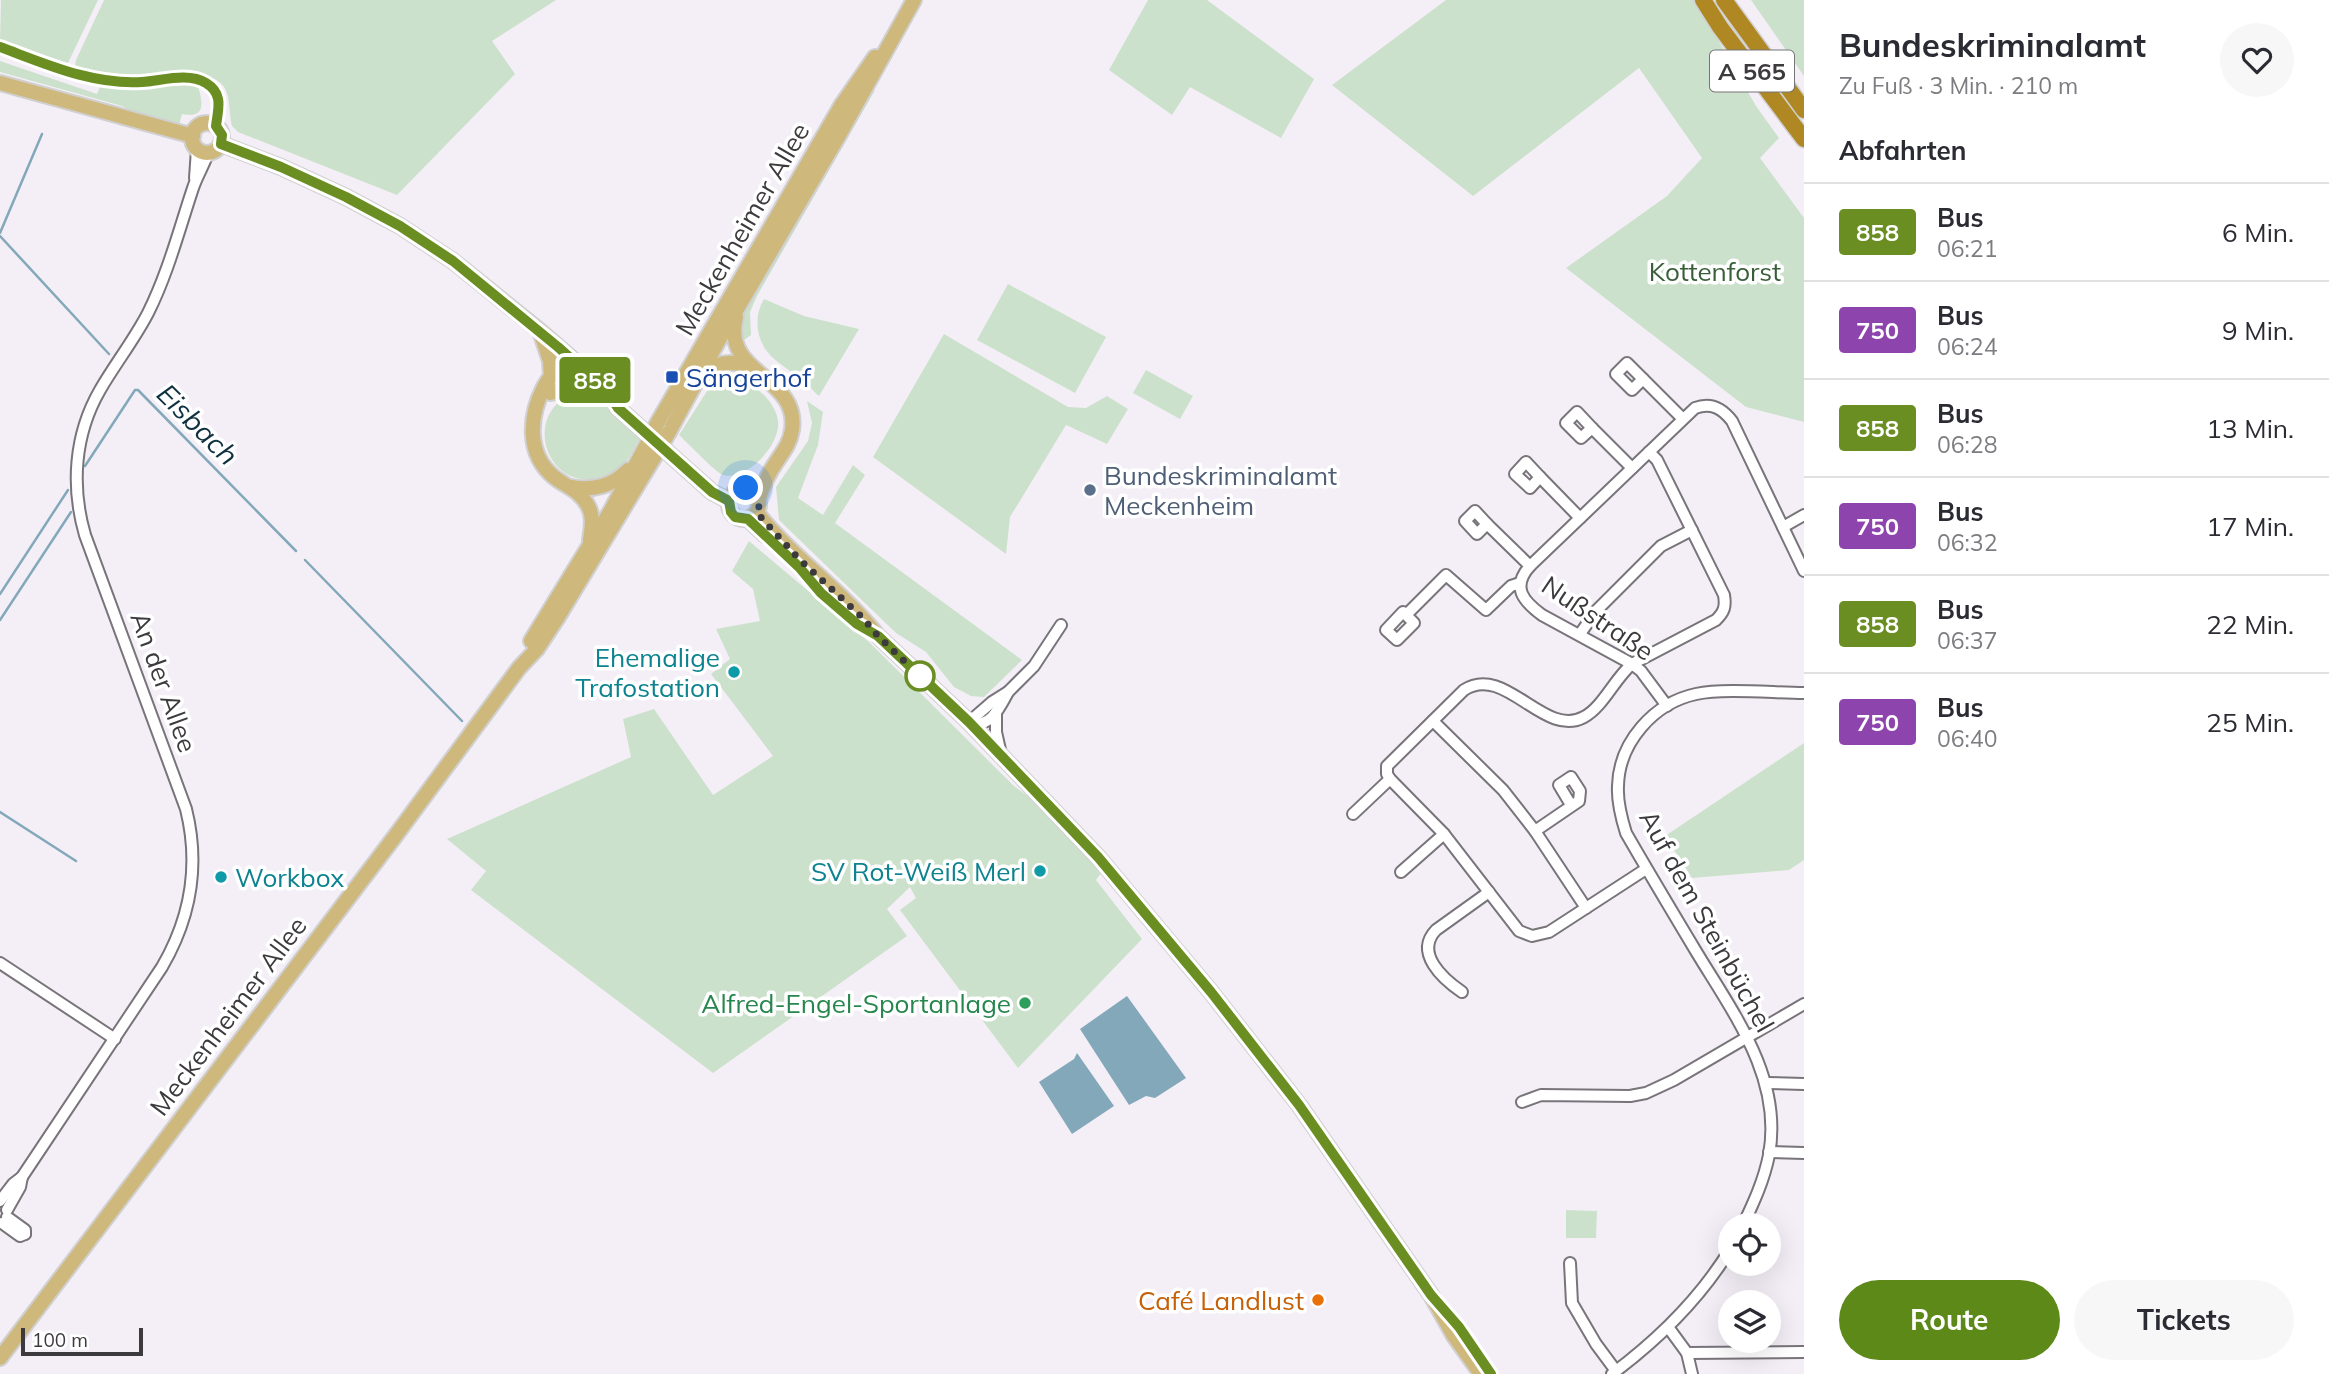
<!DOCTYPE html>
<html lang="de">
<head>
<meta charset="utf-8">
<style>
  :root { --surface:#fff; --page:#f7f7f7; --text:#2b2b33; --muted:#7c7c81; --line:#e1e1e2; --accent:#5d8918 }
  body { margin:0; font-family:Mulish,sans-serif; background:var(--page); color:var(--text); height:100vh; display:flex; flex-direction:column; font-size:26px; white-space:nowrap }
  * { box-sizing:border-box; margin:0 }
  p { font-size:23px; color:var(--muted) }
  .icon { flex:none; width:38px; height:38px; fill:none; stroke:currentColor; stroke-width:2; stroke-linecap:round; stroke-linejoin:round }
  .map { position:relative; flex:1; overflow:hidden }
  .panel { display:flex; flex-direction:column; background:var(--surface); width:525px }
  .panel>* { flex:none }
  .badge { padding:0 14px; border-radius:5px; font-size:24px; line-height:46px }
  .buttons { position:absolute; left:1718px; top:1213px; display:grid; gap:14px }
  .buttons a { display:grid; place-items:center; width:63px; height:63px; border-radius:50%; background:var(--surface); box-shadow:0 7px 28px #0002; font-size:35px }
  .scale { position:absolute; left:21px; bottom:18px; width:122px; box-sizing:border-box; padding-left:7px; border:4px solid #3c3a3d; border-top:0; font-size:19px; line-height:24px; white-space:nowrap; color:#3c3a3d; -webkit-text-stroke:5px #fff; paint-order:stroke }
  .you { position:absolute; width:35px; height:35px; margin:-18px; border:5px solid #fff; border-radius:50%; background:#1a73e8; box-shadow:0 0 0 10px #1a73e833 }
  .map>.badge { position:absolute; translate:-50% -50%; box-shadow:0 0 0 4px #fff }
  h2 { padding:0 35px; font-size:26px; line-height:63px }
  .round { display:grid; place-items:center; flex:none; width:74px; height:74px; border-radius:37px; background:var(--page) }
  .head { display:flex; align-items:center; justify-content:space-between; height:119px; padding:0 35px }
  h1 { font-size:33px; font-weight:700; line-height:52px }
  .action { display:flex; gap:14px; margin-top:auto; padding:14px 35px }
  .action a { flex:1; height:80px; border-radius:42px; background:var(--accent); color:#fff; font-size:28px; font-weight:700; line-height:80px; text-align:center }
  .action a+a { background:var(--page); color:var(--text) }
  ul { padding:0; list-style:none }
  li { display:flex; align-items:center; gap:21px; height:98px; padding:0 35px; border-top:2px solid var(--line) }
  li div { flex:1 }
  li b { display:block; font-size:26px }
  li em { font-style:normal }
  li .badge { min-width:77px; font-weight:700; text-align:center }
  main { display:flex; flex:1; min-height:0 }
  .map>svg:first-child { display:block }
</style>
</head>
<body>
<main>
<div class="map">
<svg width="1804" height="1374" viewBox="0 0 1804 1374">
  <rect width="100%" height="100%" fill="#f4eff7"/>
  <g fill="#cce1cb">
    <polygon points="1,0 98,0 68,63 64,64 0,42"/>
    <path d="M 104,0 L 556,0 L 492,41 L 515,74 L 397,195 L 238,132 L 232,126 C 226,94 235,83 196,72 L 126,77 L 79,68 L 75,65 L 76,60 Z"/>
    <polygon points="1148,0 1207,0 1314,79 1281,138 1190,87 1172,115 1109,70"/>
    <polygon points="1446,0 1695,0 1756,106 1779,138 1760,158 1804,218 1804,422 1746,407 1566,268 1667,196 1702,158 1639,68 1473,196 1332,85"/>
    <polygon points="1751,0 1804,0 1804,76"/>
    <path d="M 0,61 L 97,94 L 101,84 C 114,86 127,87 141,86 C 159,85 181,78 198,86 C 203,103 206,119 182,114 L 179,125 L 133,112 L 122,106 L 0,72 Z"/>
    <polygon points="875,90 757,296 750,312 751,335 740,343 740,324 744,314 871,92"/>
    <polygon points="1008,284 1106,337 1075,393 977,340"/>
    <path d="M 764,299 L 804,316 L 859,329 L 819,396 C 812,390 806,382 798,377 C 790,370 779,364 771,356 C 756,341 753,317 764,299 Z"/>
    <polygon points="944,334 1068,407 1086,408 1107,396 1128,409 1107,444 1066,425 1010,517 1006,554 873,457"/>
    <polygon points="1146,370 1193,396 1180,419 1133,393"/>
    <path d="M 740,379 C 757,387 775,401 778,421 C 781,444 747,482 723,475 C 715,472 688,443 679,435 L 707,391 L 721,381 Z"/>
    <path d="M 575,393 C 607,394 619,415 641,436 C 635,446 629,460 621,468 C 615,473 608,475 602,477 C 548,495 519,413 575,393 Z"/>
    <polygon points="807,401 823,412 818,445 798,498 823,515 853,465 865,475 835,523 1022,660 984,697 971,696 954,687 926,652 896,633 779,520 776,487 808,441 812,423"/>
    <polygon points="749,541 869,642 1014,786 1048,811 1101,873 1096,880 1142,939 1018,1068 900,910 916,898 910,887 887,909 907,936 713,1073 471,890 486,871 447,839 631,757 623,719 654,709 713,795 773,756 711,674 730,659 716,629 760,621 753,589 732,571"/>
    <polygon points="1804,743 1804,860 1789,870 1692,878 1665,836"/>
    <polygon points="1566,1210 1597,1211 1596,1238 1566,1238"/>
  </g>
  <g fill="#83a8ba">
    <polygon points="1127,996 1186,1078 1155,1098 1146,1096 1129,1105 1080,1029"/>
    <polygon points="1077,1053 1114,1106 1072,1134 1039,1082 1074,1059"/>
  </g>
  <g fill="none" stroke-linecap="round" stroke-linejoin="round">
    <g stroke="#83a8ba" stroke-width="2.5">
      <polyline points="0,233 42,134"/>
      <polyline points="0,236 109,354"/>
      <polyline points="85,466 135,390 138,390 296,551"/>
      <polyline points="305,560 462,721"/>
      <polyline points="0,594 68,490"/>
      <polyline points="0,620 71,512"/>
      <polyline points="0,812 76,861"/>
    </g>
    <g stroke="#78747a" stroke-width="14">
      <g id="minor">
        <polyline points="195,178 197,149"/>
        <polygon points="1627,363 1643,379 1632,390 1616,374"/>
        <polyline points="1643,379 1682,418"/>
        <polygon points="1577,412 1592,428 1581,438 1566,423"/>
        <polyline points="1592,428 1632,468"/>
        <polygon points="1526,462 1540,477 1530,488 1515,474"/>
        <polyline points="1540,477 1580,518"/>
        <polygon points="1475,511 1487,524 1477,534 1465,521"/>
        <polyline points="1487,524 1530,566"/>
        <polyline points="1783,527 1804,515"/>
        <polyline points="1406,615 1414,623 1397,640 1386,630 1403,612 1406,615 1446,575 1486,610 1511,586 1520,583"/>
        <polyline points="1580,634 1596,611 1661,546 1692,530"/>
        <path d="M 1667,706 L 1641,671 L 1632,664 L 1542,615 C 1523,601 1511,587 1530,566 L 1695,408 C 1711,402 1722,408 1732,421 L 1804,571"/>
        <polyline points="996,712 996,732 1001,754"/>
        <polyline points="1433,721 1503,790 1535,831 1586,908"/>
        <polyline points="969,722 992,702 1008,692 1034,666 1061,625"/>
        <path d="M 969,722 C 990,729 999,709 1008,692"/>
        <polyline points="1353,814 1390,779"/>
        <polyline points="1535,831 1579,801 1580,791 1571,777 1559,785 1571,805"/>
        <path d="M 1646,869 L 1549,932 L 1532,936 L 1519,931 L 1444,834 L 1390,779 L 1387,774 L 1387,766 L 1464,690 C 1505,663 1544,739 1584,717 C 1603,707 1615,678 1632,664 L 1716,620 C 1724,612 1726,607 1724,595 L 1657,460 L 1649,452"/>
        <polyline points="1401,872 1444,834"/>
        <polyline points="0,963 115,1039"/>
        <path d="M 1462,992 C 1443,979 1414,953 1436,930 L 1489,892"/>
        <polyline points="1766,1083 1804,1084"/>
        <polyline points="1522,1102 1541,1095 1630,1096 1646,1093 1674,1080 1804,1004"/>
        <polyline points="1769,1152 1804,1153"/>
        <path d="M 0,1201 L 13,1184 L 22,1177 L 162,967 C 190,919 200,865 186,809 L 85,535 C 71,487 74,435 100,390 C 115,364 134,340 148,313 C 168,273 179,230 193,188 C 197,176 204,165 208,153"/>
        <polyline points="7,1210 20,1187 22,1177"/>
        <polyline points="7,1217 25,1230 25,1234"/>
        <polyline points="2,1223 20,1236 25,1234"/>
        <path d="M 1743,1225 C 1754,1202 1764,1180 1769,1155 C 1783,1079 1734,1014 1697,953 C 1673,913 1649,873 1626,833 C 1621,817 1617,802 1618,786 C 1619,742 1654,703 1696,694 C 1725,688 1773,693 1804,693"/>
        <polyline points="1570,1263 1572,1303 1596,1344 1616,1371"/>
        <polyline points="1668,1327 1687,1353 1692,1374"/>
        <polyline points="1687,1353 1804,1352"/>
        <path d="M 1612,1374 C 1659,1339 1700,1299 1731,1248"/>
      </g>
    </g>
    <g stroke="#d0d0d0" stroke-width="18">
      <g id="major">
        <polyline points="0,83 193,136"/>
        <circle cx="207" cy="138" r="15"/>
        <polyline points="221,144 281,167 346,197 400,226 453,261 540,331 577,363 606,390 618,408 712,492 729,501"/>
        <path d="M 736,317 C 721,375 800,376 792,430 C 790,444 782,453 775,464 C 768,474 763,486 759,498"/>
        <polyline points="541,334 550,361 551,376"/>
        <path d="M 577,363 C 560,363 552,373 544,387 C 529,416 526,454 554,477 C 565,486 579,490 587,504 C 594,515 592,527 590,540"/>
        <path d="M 703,374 C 717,362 733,360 749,367"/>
        <polyline points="550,393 578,385 604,390"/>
        <polyline points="658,422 841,106 875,57"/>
        <polyline points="669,432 720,338 838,137 914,0"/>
        <path d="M 571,487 C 592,491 613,486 628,470"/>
        <circle cx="744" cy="504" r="15"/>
        <path d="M 757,513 C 793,558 842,591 878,636 L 969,722 L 1098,857 L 1211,992 L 1299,1105 L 1431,1295 L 1454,1336 L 1481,1374"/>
        <polyline points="748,519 765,535"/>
        <polyline points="531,641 610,512 648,442"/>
        <polyline points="0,1358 396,835 519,668 537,649 558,617 658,451"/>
      </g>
    </g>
    <g stroke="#d0d0d0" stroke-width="19">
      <g id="highway">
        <polyline points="1703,0 1720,27 1804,139"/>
        <polyline points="1724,0 1804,110"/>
      </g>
    </g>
    <use href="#minor" stroke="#fff" stroke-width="10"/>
    <use href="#major" stroke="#cfb87b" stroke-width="14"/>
    <use href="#highway" stroke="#af8823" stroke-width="16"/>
    <g stroke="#d0d0d0" stroke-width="18" stroke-linecap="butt">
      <g id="major-bridge">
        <polyline points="648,442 658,422"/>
        <polyline points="658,451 669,432"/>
      </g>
    </g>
    <use href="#major-bridge" stroke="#cfb87b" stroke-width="14"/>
  </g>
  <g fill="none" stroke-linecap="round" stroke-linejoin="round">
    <g stroke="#fff" stroke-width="16">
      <path id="line" d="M 0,47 C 46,64 92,85 142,82 C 161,81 188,72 206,83 C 224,94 218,109 216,126 L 222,135 L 221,144 L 281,167 L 346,197 L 400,226 L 453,261 L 558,347 L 606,390 L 618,408 L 712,492 L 729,501 L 731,512 L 735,517 L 748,519 L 799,567 L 821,593 L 857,624 L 878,636 L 969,722 L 1098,857 L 1211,992 L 1299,1105 L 1431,1295 L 1459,1327 L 1491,1374"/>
    </g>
    <use href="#line" stroke="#6b8e23" stroke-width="10"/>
    <path stroke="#3c3a3d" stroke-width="7" stroke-dasharray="0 12.6" d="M 746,488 C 758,492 762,501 757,513 L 799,559 L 863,618 L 878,636 L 920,676"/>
  </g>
  <rect fill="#1a4fb4" stroke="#fff" stroke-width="2.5" x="665" y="370" width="14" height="14" rx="3.5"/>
  <circle fill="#5c6f8a" stroke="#fff" stroke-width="2.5" cx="1090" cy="490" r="7"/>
  <g fill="#0f9aa8" stroke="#fff" stroke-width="2.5">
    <circle cx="734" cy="672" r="7"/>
    <circle cx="1040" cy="871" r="7"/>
    <circle cx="221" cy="877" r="7"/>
  </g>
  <circle fill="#fff" stroke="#6b8e23" stroke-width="3.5" cx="920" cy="676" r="14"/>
  <circle fill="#2e9e5b" stroke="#fff" stroke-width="2.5" cx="1025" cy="1003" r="7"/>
  <circle fill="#e8710a" stroke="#fff" stroke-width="2.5" cx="1318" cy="1300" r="7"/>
  <g text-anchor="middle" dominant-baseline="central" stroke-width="7" stroke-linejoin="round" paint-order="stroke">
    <rect fill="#fff" stroke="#767577" stroke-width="2" x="1710" y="50.5" width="84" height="41" rx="5"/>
    <g font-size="24" font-weight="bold" fill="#3c3a3d">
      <text x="1752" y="71">A 565</text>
    </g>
    <g font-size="26" fill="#3c3a3d" stroke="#fff">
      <text transform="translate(742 229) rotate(-60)">Meckenheimer Allee</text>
      <text transform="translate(1598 618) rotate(34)">Nußstraße</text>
      <text transform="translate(164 682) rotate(70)">An der Allee</text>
      <text transform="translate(1707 921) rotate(61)">Auf dem Steinbüchel</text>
      <text transform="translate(228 1016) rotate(-53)">Meckenheimer Allee</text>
    </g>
    <g font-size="26" fill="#385f37" stroke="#fff">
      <text x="1715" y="271">Kottenforst</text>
    </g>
    <g font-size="26" fill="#164399" stroke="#fff" text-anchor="start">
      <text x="686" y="377">Sängerhof</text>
    </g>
    <g font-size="26" fill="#4e5e75" stroke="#fff" text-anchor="start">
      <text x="1104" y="475">Bundeskriminalamt<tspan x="1104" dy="30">Meckenheim</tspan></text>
    </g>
    <g font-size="26" fill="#0d838f" stroke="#fff" text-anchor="end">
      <text x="720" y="657">Ehemalige<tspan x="720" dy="30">Trafostation</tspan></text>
      <text x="1026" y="871">SV Rot-Weiß Merl</text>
      <text x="235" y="877" text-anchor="start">Workbox</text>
    </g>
    <g font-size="26" fill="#27864d" stroke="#fff" text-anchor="end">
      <text x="1011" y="1003">Alfred-Engel-Sportanlage</text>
    </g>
    <g font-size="26" fill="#c56008" stroke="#fff" text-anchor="end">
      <text x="1304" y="1300">Café Landlust</text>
    </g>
    <g font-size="28" font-style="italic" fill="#0f313f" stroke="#fff">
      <text transform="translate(198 424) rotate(45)">Eisbach</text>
    </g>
  </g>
</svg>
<div class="buttons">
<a><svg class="icon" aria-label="locate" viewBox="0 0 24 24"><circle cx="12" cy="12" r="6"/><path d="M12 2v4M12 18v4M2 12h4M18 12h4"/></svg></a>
<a><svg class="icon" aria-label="layers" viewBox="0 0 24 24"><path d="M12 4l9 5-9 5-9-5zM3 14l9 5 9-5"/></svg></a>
</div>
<div class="scale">100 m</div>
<div class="you" style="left:746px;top:488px"></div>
<b class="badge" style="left:595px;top:380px;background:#6b8e23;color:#fff">858</b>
</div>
<section class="panel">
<div class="head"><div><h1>Bundeskriminalamt</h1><p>Zu Fuß · 3 Min. · 210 m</p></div><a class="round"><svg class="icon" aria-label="heart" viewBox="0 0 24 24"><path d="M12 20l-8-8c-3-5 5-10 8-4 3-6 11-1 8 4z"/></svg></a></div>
<h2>Abfahrten</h2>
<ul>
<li><span class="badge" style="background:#6b8e23;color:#fff">858</span><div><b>Bus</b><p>06:21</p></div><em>6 Min.</em></li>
<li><span class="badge" style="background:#8e44ad;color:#fff">750</span><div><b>Bus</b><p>06:24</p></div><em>9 Min.</em></li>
<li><span class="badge" style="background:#6b8e23;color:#fff">858</span><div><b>Bus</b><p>06:28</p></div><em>13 Min.</em></li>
<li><span class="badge" style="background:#8e44ad;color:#fff">750</span><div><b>Bus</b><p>06:32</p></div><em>17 Min.</em></li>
<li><span class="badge" style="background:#6b8e23;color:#fff">858</span><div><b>Bus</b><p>06:37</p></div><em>22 Min.</em></li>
<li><span class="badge" style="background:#8e44ad;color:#fff">750</span><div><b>Bus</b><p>06:40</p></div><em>25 Min.</em></li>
</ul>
<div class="action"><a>Route</a><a>Tickets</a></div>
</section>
</main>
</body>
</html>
